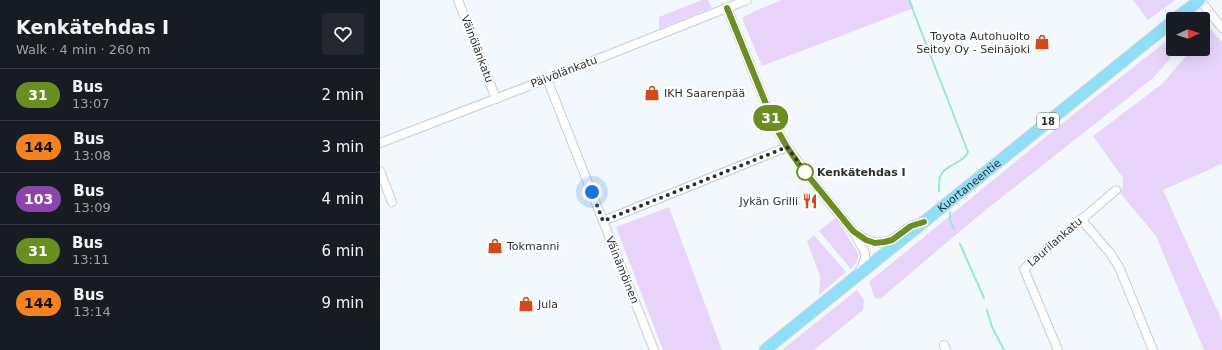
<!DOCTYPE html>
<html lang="en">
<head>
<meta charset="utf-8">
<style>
  :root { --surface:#171b24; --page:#242831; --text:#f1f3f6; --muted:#9ea1a6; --line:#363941 }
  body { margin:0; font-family:"DejaVu Sans",sans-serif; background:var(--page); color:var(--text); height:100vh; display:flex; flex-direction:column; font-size:15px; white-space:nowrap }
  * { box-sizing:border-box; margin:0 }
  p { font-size:13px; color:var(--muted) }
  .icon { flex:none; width:22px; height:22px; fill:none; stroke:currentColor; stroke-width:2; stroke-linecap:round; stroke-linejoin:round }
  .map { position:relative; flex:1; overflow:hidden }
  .sheet { display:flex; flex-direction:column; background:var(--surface); width:380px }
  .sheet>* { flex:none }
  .badge { padding:0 8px; border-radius:13px; font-size:14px; line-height:26px }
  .needle { width:26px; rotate:87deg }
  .fabs { position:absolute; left:786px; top:12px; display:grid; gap:8px }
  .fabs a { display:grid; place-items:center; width:44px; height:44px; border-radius:4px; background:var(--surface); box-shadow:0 4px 16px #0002; font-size:20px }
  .you { position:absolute; width:20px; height:20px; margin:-10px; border:3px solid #fff; border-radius:50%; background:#1a73e8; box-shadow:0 0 0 6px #1a73e833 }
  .map>.badge { position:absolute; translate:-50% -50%; box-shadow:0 0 0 2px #fff }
  .round { display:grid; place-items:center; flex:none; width:42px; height:42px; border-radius:4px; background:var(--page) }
  .summary { display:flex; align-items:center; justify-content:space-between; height:68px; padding:0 16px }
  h1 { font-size:19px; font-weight:700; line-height:30px }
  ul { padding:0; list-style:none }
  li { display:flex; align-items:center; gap:12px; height:52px; padding:0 16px; border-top:1px solid var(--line) }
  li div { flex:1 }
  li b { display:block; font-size:15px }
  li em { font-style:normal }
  li .badge { min-width:44px; font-weight:700; text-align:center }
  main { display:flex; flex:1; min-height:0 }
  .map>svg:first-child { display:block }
</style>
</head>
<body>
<main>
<section class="sheet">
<div class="summary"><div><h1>Kenkätehdas I</h1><p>Walk · 4 min · 260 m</p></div><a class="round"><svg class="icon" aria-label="heart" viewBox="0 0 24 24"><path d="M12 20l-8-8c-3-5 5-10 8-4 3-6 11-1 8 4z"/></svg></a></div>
<ul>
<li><span class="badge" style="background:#6b8e23;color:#fff">31</span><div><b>Bus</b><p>13:07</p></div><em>2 min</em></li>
<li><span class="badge" style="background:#f58220;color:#111">144</span><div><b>Bus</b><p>13:08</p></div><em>3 min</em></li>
<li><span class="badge" style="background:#8e44ad;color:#fff">103</span><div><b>Bus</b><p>13:09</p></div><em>4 min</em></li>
<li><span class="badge" style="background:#6b8e23;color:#fff">31</span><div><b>Bus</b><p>13:11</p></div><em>6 min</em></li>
<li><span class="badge" style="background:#f58220;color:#111">144</span><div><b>Bus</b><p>13:14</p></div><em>9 min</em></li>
</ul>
</section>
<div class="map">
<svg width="842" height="350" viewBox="0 0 842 350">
  <rect width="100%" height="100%" fill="#f3f8fe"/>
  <g fill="#e9d5fb">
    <polygon points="322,0 328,0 332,8 279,29 279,17"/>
    <polygon points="402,0 531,0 534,8 382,66 362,18 375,11"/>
    <polygon points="753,0 795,0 768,20"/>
    <polygon points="828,26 842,42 842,164 783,190 842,321 842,350 824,350 776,236 740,193 743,186 743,178 713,136 782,84 808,54 811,49 823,49 823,30"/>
    <polygon points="793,36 793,49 796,49 789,60 773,78 597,217 500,299 495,298 489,282 684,122"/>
    <polygon points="289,207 342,350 283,350 236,227"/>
    <polygon points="456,217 479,255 476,263 471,269 439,231"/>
    <polygon points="434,235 466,272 439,295 440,276 427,241"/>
    <polygon points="477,290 484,300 483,310 434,350 402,350"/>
  </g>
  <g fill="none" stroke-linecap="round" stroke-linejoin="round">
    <g stroke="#9be3df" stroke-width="2">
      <path d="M 529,0 L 588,152 C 584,163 566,164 561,175 C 559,178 559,186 559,191"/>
      <polyline points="570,212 570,220 574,229"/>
      <polyline points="580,244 604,298"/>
      <polyline points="607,310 612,327 624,350"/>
    </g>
    <g stroke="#c6cbd1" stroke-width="10">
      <g id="minor">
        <polyline points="78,0 116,99"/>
        <polyline points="820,0 842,28"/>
        <polyline points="347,8 395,126 407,147 437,187 473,231 481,245 485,253 485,259 482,267 478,273"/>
        <polyline points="167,79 274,350"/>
        <polyline points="0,143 167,79 367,0"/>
        <polyline points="0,171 12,202"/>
        <polyline points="701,219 730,253 739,267 773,350"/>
        <polyline points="223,221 407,147"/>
        <path d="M 474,232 C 491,243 502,248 520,234 C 525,230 529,226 536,224"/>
        <polyline points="564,345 566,350"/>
        <polyline points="678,350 644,269 736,190"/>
      </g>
    </g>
    <g stroke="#d5d5d6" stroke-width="13">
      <g id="highway">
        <polyline points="795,19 820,0"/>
        <path id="s1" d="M 385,350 L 793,21"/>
      </g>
    </g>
    <use href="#minor" stroke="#fff" stroke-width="8"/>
    <use href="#highway" stroke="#90dff8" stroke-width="11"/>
  </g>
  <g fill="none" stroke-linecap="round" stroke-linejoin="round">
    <g stroke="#fff" stroke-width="9">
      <polyline id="line" points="347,8 395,126 407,147 420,166 473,231 486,240 495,243 504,242 512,240 531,226 544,222"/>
    </g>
    <use href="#line" stroke="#6b8e23" stroke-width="6"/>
    <polyline stroke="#2c2e30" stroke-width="4" stroke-dasharray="0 7.2" points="212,192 223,221 407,147 429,176 425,172"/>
  </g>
  <defs>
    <g id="shop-bare" transform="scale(1.2)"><path d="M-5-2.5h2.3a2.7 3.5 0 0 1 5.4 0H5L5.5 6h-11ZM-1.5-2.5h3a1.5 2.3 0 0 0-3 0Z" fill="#d24a1b" stroke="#fff" stroke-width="2.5" paint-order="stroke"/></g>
    <g id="restaurant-bare" transform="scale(1.2)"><path d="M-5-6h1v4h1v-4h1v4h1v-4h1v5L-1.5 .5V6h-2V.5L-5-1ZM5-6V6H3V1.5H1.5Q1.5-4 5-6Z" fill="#d24a1b" stroke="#fff" stroke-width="2.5" paint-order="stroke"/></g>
  </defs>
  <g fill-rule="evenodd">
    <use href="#shop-bare" x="662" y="42"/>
    <use href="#shop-bare" x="272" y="93"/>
    <use href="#restaurant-bare" x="430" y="201"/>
    <use href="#shop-bare" x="115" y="246"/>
    <use href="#shop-bare" x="146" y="304"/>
  </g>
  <circle fill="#fff" stroke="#6b8e23" stroke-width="2" cx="425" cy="172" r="8"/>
  <g text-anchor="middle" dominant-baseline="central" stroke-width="4" stroke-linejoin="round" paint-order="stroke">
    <rect fill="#fff" stroke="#6b6d6e" stroke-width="1" x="657" y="113" width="22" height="16" rx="3"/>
    <g font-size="10" font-weight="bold" fill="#2c2e30">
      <text x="668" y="121">18</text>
    </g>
    <g font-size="11" fill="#2c2e30" stroke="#fff" text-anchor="start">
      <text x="650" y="36" text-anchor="end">Toyota Autohuolto<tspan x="650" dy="13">Seitoy Oy - Seinäjoki</tspan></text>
      <text x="284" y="93">IKH Saarenpää</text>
      <text x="418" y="201" text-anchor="end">Jykän Grilli</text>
      <text x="127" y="246">Tokmanni</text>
      <text x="158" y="304">Jula</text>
    </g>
    <g font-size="11" fill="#2c2e30" stroke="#fff">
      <text transform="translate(97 49) rotate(69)">Väinölänkatu</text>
      <text transform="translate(184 72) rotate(-21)">Päivölänkatu</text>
      <text stroke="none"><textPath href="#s1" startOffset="262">Kuortaneentie</textPath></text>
      <text transform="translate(675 242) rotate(-41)">Laurilankatu</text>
      <text transform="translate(242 270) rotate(68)">Väinämöinen</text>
    </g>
    <g font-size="11" font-weight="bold" fill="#2c2e30" stroke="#fff" text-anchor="start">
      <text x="437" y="172">Kenkätehdas I</text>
    </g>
  </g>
</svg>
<div class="fabs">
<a><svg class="needle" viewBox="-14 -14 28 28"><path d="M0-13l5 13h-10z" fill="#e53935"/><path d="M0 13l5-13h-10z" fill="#9ea1a6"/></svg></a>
</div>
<div class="you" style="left:212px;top:192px"></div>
<b class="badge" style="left:391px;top:118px;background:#6b8e23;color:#fff">31</b>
</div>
</main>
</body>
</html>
